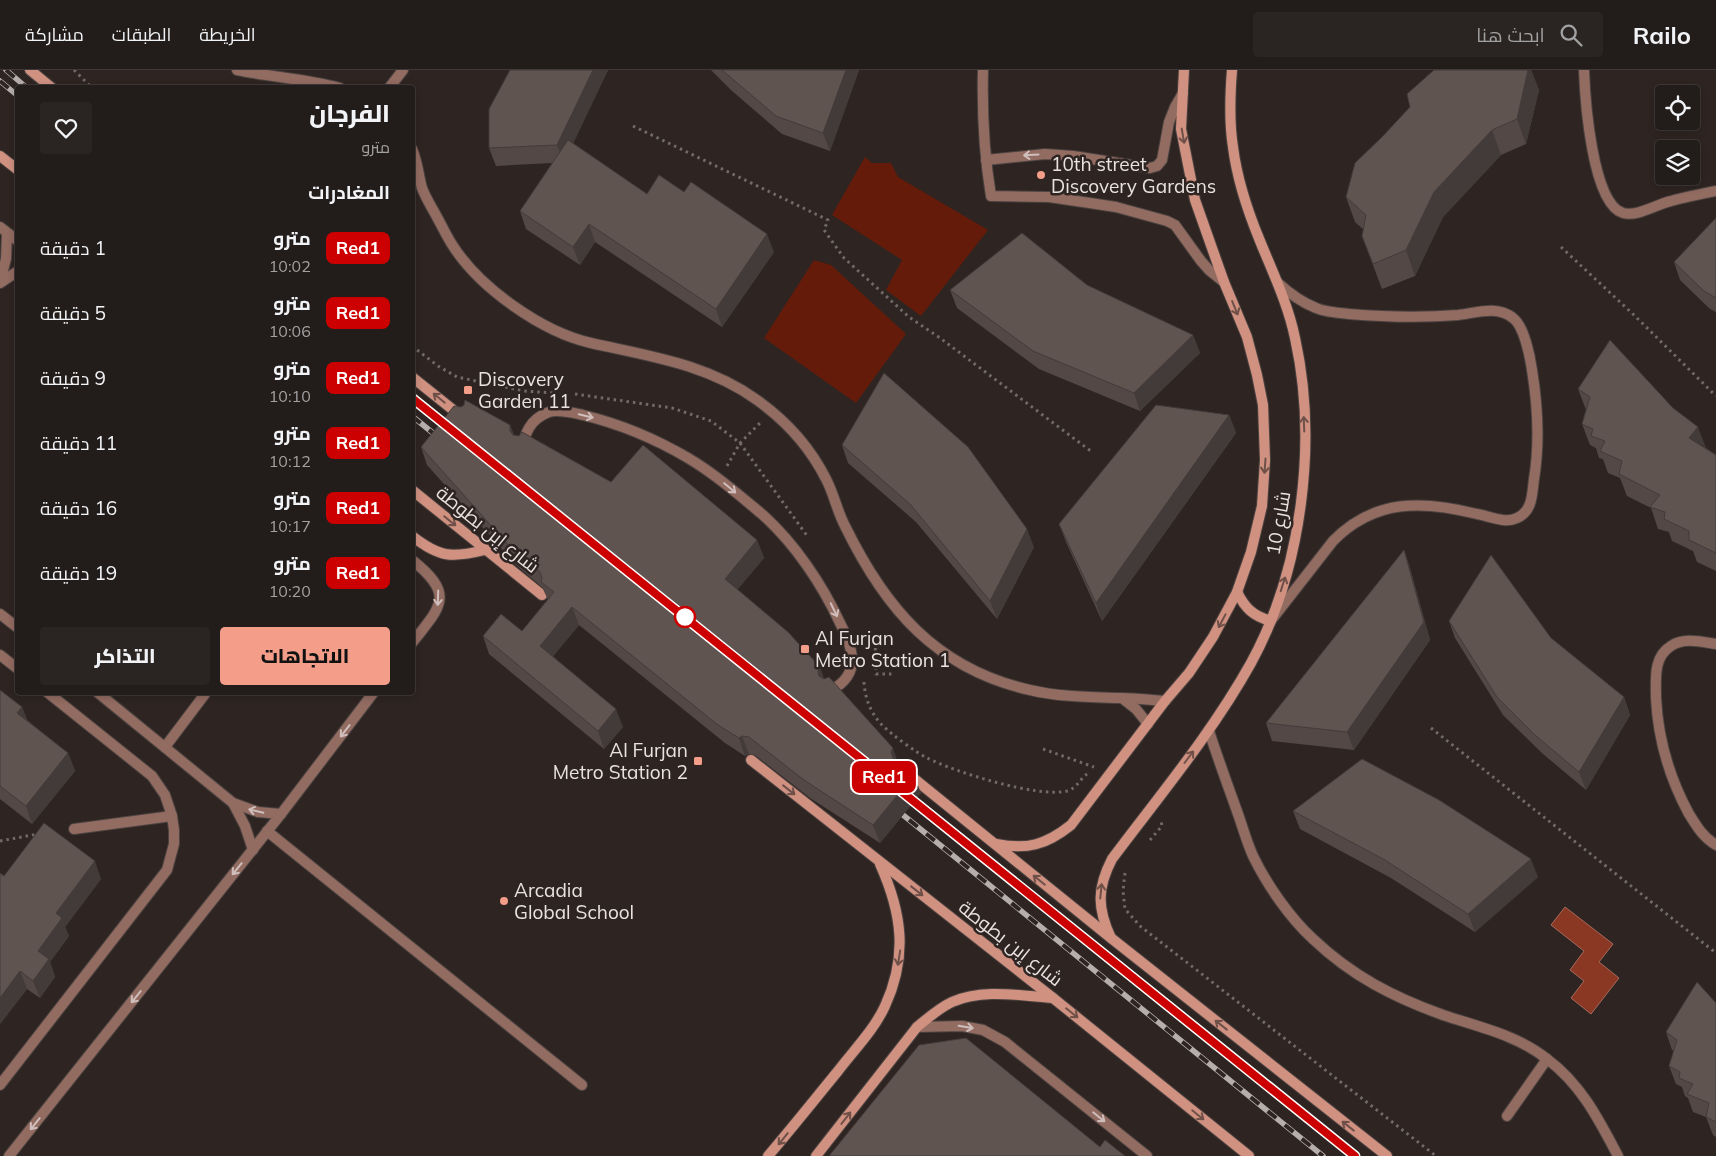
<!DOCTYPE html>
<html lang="ar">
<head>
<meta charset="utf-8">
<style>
  :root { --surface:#221c1a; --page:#2a2523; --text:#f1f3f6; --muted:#a2a1a2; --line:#3f3a39; --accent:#f49e89 }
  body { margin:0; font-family:Mulish,Cairo,sans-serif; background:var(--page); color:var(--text); direction:rtl; height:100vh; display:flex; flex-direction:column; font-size:19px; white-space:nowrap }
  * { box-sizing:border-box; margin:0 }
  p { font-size:16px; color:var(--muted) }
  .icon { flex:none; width:28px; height:28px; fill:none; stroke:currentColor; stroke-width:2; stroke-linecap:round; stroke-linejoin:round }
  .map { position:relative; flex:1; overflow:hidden; direction:ltr }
  .drawer { position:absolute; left:15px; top:15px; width:400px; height:610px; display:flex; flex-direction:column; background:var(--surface); border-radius:5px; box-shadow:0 2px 8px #0003,0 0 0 1px var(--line); direction:rtl }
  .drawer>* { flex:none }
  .badge { padding:0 10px; border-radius:8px; font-size:18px; line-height:32px }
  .buttons { position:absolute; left:1655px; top:15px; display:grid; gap:10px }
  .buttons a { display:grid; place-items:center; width:45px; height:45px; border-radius:5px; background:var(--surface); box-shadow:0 2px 8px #0003,0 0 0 1px var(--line); font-size:25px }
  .map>.badge { position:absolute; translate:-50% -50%; box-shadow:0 0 0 2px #fff }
  h2 { padding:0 25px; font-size:19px; line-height:45px }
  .round { display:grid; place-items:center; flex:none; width:52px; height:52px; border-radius:5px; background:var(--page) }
  .head { display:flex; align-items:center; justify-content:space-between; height:85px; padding:0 25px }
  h1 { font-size:24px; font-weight:800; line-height:38px }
  .cta { display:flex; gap:10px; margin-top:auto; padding:10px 25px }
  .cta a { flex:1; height:58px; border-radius:5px; background:var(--accent); color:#111; font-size:20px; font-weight:800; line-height:58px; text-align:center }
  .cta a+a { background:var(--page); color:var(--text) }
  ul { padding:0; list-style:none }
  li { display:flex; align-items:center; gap:15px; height:65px; padding:0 25px }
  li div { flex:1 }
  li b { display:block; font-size:19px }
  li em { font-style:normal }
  li .badge { min-width:55px; font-weight:700; text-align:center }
  header { display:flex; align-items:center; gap:30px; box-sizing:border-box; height:70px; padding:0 25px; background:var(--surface); border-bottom:1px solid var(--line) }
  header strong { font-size:24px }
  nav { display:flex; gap:28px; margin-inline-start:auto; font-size:18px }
  .search { width:350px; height:45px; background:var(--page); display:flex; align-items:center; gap:12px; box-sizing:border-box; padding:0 18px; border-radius:5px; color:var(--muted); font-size:19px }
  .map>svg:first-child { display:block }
</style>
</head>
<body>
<header>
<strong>Railo</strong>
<div class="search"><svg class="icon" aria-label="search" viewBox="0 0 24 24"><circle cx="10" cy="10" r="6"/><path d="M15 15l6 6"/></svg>ابحث هنا</div>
<nav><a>الخريطة</a><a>الطبقات</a><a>مشاركة</a></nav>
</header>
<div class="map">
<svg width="1716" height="1086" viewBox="0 0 1716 1086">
  <rect width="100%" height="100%" fill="#2e2522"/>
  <g fill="#641b0a">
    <polygon points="865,87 872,93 891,93 898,107 988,160 921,246 886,220 902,190 832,145"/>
    <polygon points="814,190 831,195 906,264 856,333 764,268"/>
  </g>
  <polygon fill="#8a3724" stroke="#a66a5d" points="1565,837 1613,874 1599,892 1619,908 1591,944 1571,928 1584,911 1570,900 1584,881 1551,855"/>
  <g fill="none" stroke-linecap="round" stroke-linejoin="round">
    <g stroke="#4c4341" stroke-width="12">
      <g id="lane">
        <path d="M 983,0 C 982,42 984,84 991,126 L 1049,127 L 1083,132 L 1116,137 L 1167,151 L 1175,155 L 1201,191 L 1209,200 L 1224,212"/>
        <path d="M 1584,0 C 1585,28 1592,134 1623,143 C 1638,147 1657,134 1671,131 C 1686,127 1701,124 1716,121"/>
        <polyline points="986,90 1045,84 1073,86 1150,98 1157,96 1162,90 1169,52 1175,37 1183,23"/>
        <path d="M 523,376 C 524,368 525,365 529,358 C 533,351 541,345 549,342 C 559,339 573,343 583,345 C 620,354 654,368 688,388 C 715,404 739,425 763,445 C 795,474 822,514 840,553 C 853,578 862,604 831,620"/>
        <path d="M 1273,548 L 1333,471 C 1374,429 1422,430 1477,444 C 1489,446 1505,454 1517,448 C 1533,441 1532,423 1534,409 C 1540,372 1538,337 1532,300 C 1530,286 1524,256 1513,248 C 1497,235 1476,243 1458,245 C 1422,248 1385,247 1349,244 C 1338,243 1325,242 1316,238 C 1301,232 1290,224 1278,213"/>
        <path d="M 1716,574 C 1702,572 1684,567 1671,576 C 1653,587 1656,609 1656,628 C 1658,669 1669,707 1689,744 C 1697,757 1703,767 1716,775"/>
        <polyline points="165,677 205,624"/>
        <polyline points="74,759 172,746"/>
        <polyline points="267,761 582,1015"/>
        <polyline points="1507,1046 1547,989"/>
      </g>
    </g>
    <g stroke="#4c4341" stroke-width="12">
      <g id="street">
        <path d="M 237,0 C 271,7 306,9 340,18"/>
        <polyline points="389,18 403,0"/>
        <path d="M 412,79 C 418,93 418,104 422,118 C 426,129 433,139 438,149 C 443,158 447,167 453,176 C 480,218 542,262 591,273 C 648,286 708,294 757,330 C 785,350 810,377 826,409 C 834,424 837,441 845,456 C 885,538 936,599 1030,620 C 1059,627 1090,627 1120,628 C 1135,628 1150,630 1165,631"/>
        <polyline points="0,157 18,171"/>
        <polyline points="0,212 6,189 7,163"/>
        <polyline points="0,213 18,201"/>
        <path d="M 412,490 C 456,525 441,536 412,573"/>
        <polyline points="0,544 18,558"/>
        <polyline points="0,585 18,599"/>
        <polyline points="97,622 233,733 258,742 281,744"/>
        <polyline points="1122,628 1136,639 1148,654"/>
        <path d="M 1209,661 C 1218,689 1228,716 1238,744 C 1243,758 1247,773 1253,786 C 1267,815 1290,848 1313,869 C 1352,906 1393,927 1443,945 C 1479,957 1517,965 1547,989 C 1581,1014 1599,1050 1618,1086"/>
        <polyline points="233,733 245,756 253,780"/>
        <polyline points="917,957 962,956 983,960 1005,972 1147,1086"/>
        <polyline points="0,1015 167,800 174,774 174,760 172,746 165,725 152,706 47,622"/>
        <polyline points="9,1086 281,744 374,622"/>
      </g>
    </g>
    <g stroke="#4c4341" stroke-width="12">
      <g id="secondary">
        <polyline points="30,0 52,18"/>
        <polyline points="0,86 18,100"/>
        <polyline points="412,307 462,347"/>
        <polyline points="412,420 542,525"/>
        <path d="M 412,466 C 440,488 452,488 485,480"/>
        <path d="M 1237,522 C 1245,538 1253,546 1271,551"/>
        <polyline points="751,690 1053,928 1249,1086"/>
        <polyline points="907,703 1111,868 1387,1086"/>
        <path d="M 996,774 C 1027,780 1046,775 1071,755 L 1165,631 L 1189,603 L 1213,567 L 1237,522 L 1251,482 L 1262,436 L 1265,390 L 1263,335 L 1257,305 L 1247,267 L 1224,212 L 1195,130 L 1181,59 L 1184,0"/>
        <path d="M 1111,868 C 1097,838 1097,818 1112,789 C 1160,725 1212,663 1251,593 C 1302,500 1318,372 1295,268 C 1288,234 1273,203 1260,171 C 1248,142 1237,109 1233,77 C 1229,52 1230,25 1232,0"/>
        <path d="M 768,1086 C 792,1058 815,1029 838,1001 C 854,980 874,960 885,936 C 908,886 902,843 880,794"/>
        <path d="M 816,1086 L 917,957 C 928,948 939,938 952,932 C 983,918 1021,926 1053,928"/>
      </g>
    </g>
    <g stroke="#726a68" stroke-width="3" stroke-dasharray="2.5 4" stroke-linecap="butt">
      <polyline points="74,0 92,18"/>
      <polyline points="633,56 828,150 824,160 844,188 909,247 940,268 1092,382"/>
      <polyline points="1561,177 1635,246 1716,326"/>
      <polyline points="412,276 438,296 457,307 524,321 554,323"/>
      <polyline points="575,324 672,338 711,351 740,373 808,467"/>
      <polyline points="727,396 740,373 761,352"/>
      <polyline points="862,566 875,565 876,604 892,604"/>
      <path d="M 864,612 C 865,629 871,644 883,656 C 891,664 917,683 927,688 C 955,702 1037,728 1067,721 C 1077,718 1080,709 1087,704"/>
      <polyline points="1431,658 1716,883"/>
      <polyline points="1043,679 1094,697"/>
      <polyline points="1150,770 1162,756 1161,751"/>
      <polyline points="0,771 38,764"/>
      <polyline points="1125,803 1123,821 1125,839 1140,856 1436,1086"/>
    </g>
    <use href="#lane" stroke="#926b61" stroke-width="10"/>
    <use href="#street" stroke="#926b61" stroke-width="10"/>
    <use href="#secondary" stroke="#d09181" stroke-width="10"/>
    <g stroke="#b6aead" stroke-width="5.5">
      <g id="rail">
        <polyline points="6,0 27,18"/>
        <polyline points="0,11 18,26"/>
        <polyline points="412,328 453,361"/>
        <polyline points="412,346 444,372"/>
        <polyline points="903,723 1355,1086"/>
        <polyline points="892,736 1323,1086"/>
      </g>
    </g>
    <use href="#rail" stroke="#2e2522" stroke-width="4" stroke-dasharray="11" stroke-linecap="butt"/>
  </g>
  <g fill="#534846">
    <polygon points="510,0 608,0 573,73 647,124 774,182 722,257 595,172 580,195 526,159 520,141 552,93 496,96 489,78"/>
    <polygon points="711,0 859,0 830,81 782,64 731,20"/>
    <polygon points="1434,0 1531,0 1539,20 1526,74 1501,85 1443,147 1415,206 1382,219 1362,166 1364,160 1355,152 1346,127 1383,66 1410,37"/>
    <polygon points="1716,148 1716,242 1710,239 1680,210 1674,192"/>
    <polygon points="950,220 1193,265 1200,283 1140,341 1039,299 957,238"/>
    <polygon points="1578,319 1706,378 1716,385 1716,501 1697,492 1693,481 1672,471 1669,462 1658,459 1651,438 1627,426 1620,408 1608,403 1603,389 1599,388 1596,378 1590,375 1582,354 1586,340"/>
    <polygon points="1229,345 1236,363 1102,551 1066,472 1059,454"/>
    <polygon points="510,355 514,365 611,412 757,470 764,488 737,520 820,597 824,609 898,692 921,723 880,773 810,728 755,685 749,684 745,686 725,673 579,555 553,586 623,657 604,679 489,584 483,566 522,561 548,530 542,517 516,495 427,395 421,377"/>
    <polygon points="842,375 1034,477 997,549 916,452 848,393"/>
    <polygon points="1404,480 1410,498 1430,570 1354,680 1272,671 1266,653"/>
    <polygon points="1449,551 1551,568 1624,627 1630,645 1586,720 1543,684 1503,645 1455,568"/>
    <polygon points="0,620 22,637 27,650 68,683 75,701 32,754 0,729"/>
    <polygon points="1293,741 1538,807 1475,862 1391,808 1300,759"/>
    <polygon points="0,803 4,806 101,809 65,857 69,866 50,892 55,907 40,928 27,919 0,954"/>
    <polygon points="1716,933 1716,1067 1713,1065 1706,1047 1693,1042 1688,1028 1685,1026 1682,1017 1676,1014 1669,996 1674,981 1672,980 1666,962"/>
  </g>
  <g fill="#433b39">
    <polygon points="593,0 608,0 564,93 557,75"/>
    <polygon points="846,0 859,0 830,81 823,63"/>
    <polygon points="1528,0 1531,0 1539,20 1526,74 1517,49"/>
    <polygon points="1492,60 1501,85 1443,147 1415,206 1406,180 1434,122"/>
    <polygon points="589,154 595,172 580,195 573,177"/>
    <polygon points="767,164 774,182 722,257 716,239"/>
    <polygon points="1193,265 1200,283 1140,341 1134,323"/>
    <polygon points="1229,345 1236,363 1102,551 1096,533"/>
    <polygon points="510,355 517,373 510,361"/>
    <polygon points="1698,357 1706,378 1689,368"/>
    <polygon points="1027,459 1034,477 997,549 990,531"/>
    <polygon points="757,470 764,488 731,527 725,509"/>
    <polygon points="1404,480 1410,498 1430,570 1354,680 1347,662"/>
    <polygon points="572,537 579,555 547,594 540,576"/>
    <polygon points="820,597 826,615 826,624 818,602"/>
    <polygon points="1624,627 1630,645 1586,720 1579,702"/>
    <polygon points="22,637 28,655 17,643"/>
    <polygon points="616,639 623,657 604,679 598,661"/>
    <polygon points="742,666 749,684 745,686 739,668"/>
    <polygon points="893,678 899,696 897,700 891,682"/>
    <polygon points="68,683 75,701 32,754 26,736"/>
    <polygon points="914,705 921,723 880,773 873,755"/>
    <polygon points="1531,789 1538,807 1475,862 1468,844"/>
    <polygon points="95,791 101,809 65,857 69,866 50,892 55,907 40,928 33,911 38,881 56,843"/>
    <polygon points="20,901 27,919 0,954 0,928"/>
  </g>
  <g fill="#605451" stroke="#433b39">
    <polygon points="510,0 593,0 557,75 489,78 489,39"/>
    <polygon points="722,0 846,0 823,63 776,46"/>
    <polygon points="1434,0 1528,0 1517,49 1492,60 1434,122 1406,180 1373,194 1362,166 1366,145 1346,127 1355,93 1383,66 1410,37 1407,24"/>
    <polygon points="568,70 647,124 659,105 684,122 691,112 767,164 716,239 589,154 573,177 520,141"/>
    <polygon points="1716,148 1716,228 1704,221 1674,192"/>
    <polygon points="1022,163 1087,215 1193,265 1134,323 1033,281 950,220"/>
    <polygon points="1610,270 1673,338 1698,357 1689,368 1716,385 1716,483 1689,470 1689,461 1664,449 1665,442 1650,437 1660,425 1619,404 1622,391 1600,381 1605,371 1591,366 1593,359 1582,354 1590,327 1578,319"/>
    <polygon points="884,303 968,377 1027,459 990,531 910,434 842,375"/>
    <polygon points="465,330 510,355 510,361 513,365 519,366 522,362 611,412 643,375 757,470 725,509 788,562 820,597 818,602 819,606 824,609 829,607 893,678 891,682 893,688 914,705 873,755 804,710 749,667 742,666 739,668 718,655 572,537 540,576 616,639 598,661 483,566 501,544 522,561 554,522 541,512 542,508 540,502 510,477 421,377 454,336 461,337 464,335"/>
    <polygon points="1156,335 1229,345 1096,533 1059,454"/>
    <polygon points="1404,480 1424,552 1347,662 1266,653"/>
    <polygon points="1491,485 1551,568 1624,627 1579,702 1536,666 1497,627 1449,551"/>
    <polygon points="0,620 22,637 17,643 68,683 26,736 0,716"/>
    <polygon points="1362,689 1439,730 1531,789 1468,844 1385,790 1293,741"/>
    <polygon points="44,753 95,791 56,843 62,848 38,881 49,889 33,911 20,901 0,928 0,803 4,806"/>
    <polygon points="1697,912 1716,933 1716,1052 1706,1047 1709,1033 1687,1024 1693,1014 1679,1008 1680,1002 1669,996 1677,970 1666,962"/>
    <polygon points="966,968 1100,1077 1105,1070 1125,1086 829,1086 919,975"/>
  </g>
  <defs><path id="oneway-shaft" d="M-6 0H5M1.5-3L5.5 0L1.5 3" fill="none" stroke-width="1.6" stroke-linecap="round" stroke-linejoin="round" transform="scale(1.25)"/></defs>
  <g stroke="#6f5048">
    <use href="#oneway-shaft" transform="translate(1183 66) rotate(80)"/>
    <use href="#oneway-shaft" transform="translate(1235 238) rotate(68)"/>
    <use href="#oneway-shaft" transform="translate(439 328) rotate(-141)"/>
    <use href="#oneway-shaft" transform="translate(1304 354) rotate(-92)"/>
    <use href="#oneway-shaft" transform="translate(1265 396) rotate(94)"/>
    <use href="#oneway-shaft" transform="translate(450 451) rotate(39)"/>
    <use href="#oneway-shaft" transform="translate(1283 514) rotate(-72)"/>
    <use href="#oneway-shaft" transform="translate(1222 551) rotate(118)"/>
    <use href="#oneway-shaft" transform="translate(1189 687) rotate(-53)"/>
    <use href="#oneway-shaft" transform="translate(789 720) rotate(38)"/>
    <use href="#oneway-shaft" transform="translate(1039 810) rotate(-141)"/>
    <use href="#oneway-shaft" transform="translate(917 821) rotate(38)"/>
    <use href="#oneway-shaft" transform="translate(1101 821) rotate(-84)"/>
    <use href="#oneway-shaft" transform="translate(899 888) rotate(99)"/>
    <use href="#oneway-shaft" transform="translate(1072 943) rotate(39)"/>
    <use href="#oneway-shaft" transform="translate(1221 955) rotate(-142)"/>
    <use href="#oneway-shaft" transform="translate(1198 1045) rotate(39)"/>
    <use href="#oneway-shaft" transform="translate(846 1048) rotate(-52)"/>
    <use href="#oneway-shaft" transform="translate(1348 1056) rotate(-142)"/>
    <use href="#oneway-shaft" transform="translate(783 1069) rotate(129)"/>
  </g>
  <g stroke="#cfbebb">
    <use href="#oneway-shaft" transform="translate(1031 85) rotate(177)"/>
    <use href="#oneway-shaft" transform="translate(586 346) rotate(14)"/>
    <use href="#oneway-shaft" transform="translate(730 418) rotate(40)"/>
    <use href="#oneway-shaft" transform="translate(438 528) rotate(92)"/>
    <use href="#oneway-shaft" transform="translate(834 540) rotate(64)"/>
    <use href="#oneway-shaft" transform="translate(345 661) rotate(128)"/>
    <use href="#oneway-shaft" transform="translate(256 741) rotate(-167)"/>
    <use href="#oneway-shaft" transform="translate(237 799) rotate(129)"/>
    <use href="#oneway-shaft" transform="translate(136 927) rotate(129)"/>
    <use href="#oneway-shaft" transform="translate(966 957) rotate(9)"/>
    <use href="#oneway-shaft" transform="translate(1099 1047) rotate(39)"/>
    <use href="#oneway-shaft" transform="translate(35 1054) rotate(129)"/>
  </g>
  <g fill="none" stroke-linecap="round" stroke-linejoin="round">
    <g stroke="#fff" stroke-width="11">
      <polyline id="line" points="412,328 1355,1086"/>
    </g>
    <use href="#line" stroke="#c00" stroke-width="8"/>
  </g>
  <g fill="#f49e89" stroke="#2e2522" stroke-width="2">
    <circle cx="1041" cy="105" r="5"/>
    <rect x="463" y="315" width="10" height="10" rx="2.5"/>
    <rect x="800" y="574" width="10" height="10" rx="2.5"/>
    <rect x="693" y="686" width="10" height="10" rx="2.5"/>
    <circle cx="504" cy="831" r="5"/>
  </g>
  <circle fill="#fff" stroke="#c00" stroke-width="2.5" cx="685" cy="547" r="10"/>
  <g text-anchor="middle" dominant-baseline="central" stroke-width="5" stroke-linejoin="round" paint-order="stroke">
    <g font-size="19" fill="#e9e2e1" stroke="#2e2522" text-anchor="start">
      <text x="1051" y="94">10th street<tspan x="1051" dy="22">Discovery Gardens</tspan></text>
      <text x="478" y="309">Discovery<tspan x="478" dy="22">Garden 11</tspan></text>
      <text x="815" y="568">Al Furjan<tspan x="815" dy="22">Metro Station 1</tspan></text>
      <text x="688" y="680" text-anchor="end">Al Furjan<tspan x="688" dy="22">Metro Station 2</tspan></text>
      <text x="514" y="820">Arcadia<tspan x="514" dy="22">Global School</tspan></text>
    </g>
    <g font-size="19" fill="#e9e2e1" stroke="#2e2522">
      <text transform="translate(1278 453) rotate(-80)">شارع 10</text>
      <text transform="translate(488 459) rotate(39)">شارع إبن بطوطة</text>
      <text transform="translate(1011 873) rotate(38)">شارع إبن بطوطة</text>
    </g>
  </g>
</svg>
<div class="buttons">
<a><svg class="icon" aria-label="locate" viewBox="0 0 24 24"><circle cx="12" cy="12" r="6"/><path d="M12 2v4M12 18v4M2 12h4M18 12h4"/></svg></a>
<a><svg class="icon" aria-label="layers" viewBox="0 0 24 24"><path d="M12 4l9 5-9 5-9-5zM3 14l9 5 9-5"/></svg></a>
</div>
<b class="badge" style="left:884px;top:707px;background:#c00;color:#fff">Red1</b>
<section class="drawer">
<div class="head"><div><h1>الفرجان</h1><p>مترو</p></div><a class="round"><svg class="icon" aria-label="heart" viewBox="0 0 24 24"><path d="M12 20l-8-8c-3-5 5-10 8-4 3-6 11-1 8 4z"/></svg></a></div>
<h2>المغادرات</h2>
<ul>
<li><span class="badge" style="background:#c00;color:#fff">Red1</span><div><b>مترو</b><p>10:02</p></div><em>1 دقيقة</em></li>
<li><span class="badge" style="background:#c00;color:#fff">Red1</span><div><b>مترو</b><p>10:06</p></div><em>5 دقيقة</em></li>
<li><span class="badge" style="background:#c00;color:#fff">Red1</span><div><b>مترو</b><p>10:10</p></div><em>9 دقيقة</em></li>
<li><span class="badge" style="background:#c00;color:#fff">Red1</span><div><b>مترو</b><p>10:12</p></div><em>11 دقيقة</em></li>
<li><span class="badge" style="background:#c00;color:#fff">Red1</span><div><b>مترو</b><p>10:17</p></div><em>16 دقيقة</em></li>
<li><span class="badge" style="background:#c00;color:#fff">Red1</span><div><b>مترو</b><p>10:20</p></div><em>19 دقيقة</em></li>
</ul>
<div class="cta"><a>الاتجاهات</a><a>التذاكر</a></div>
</section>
</div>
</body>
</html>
